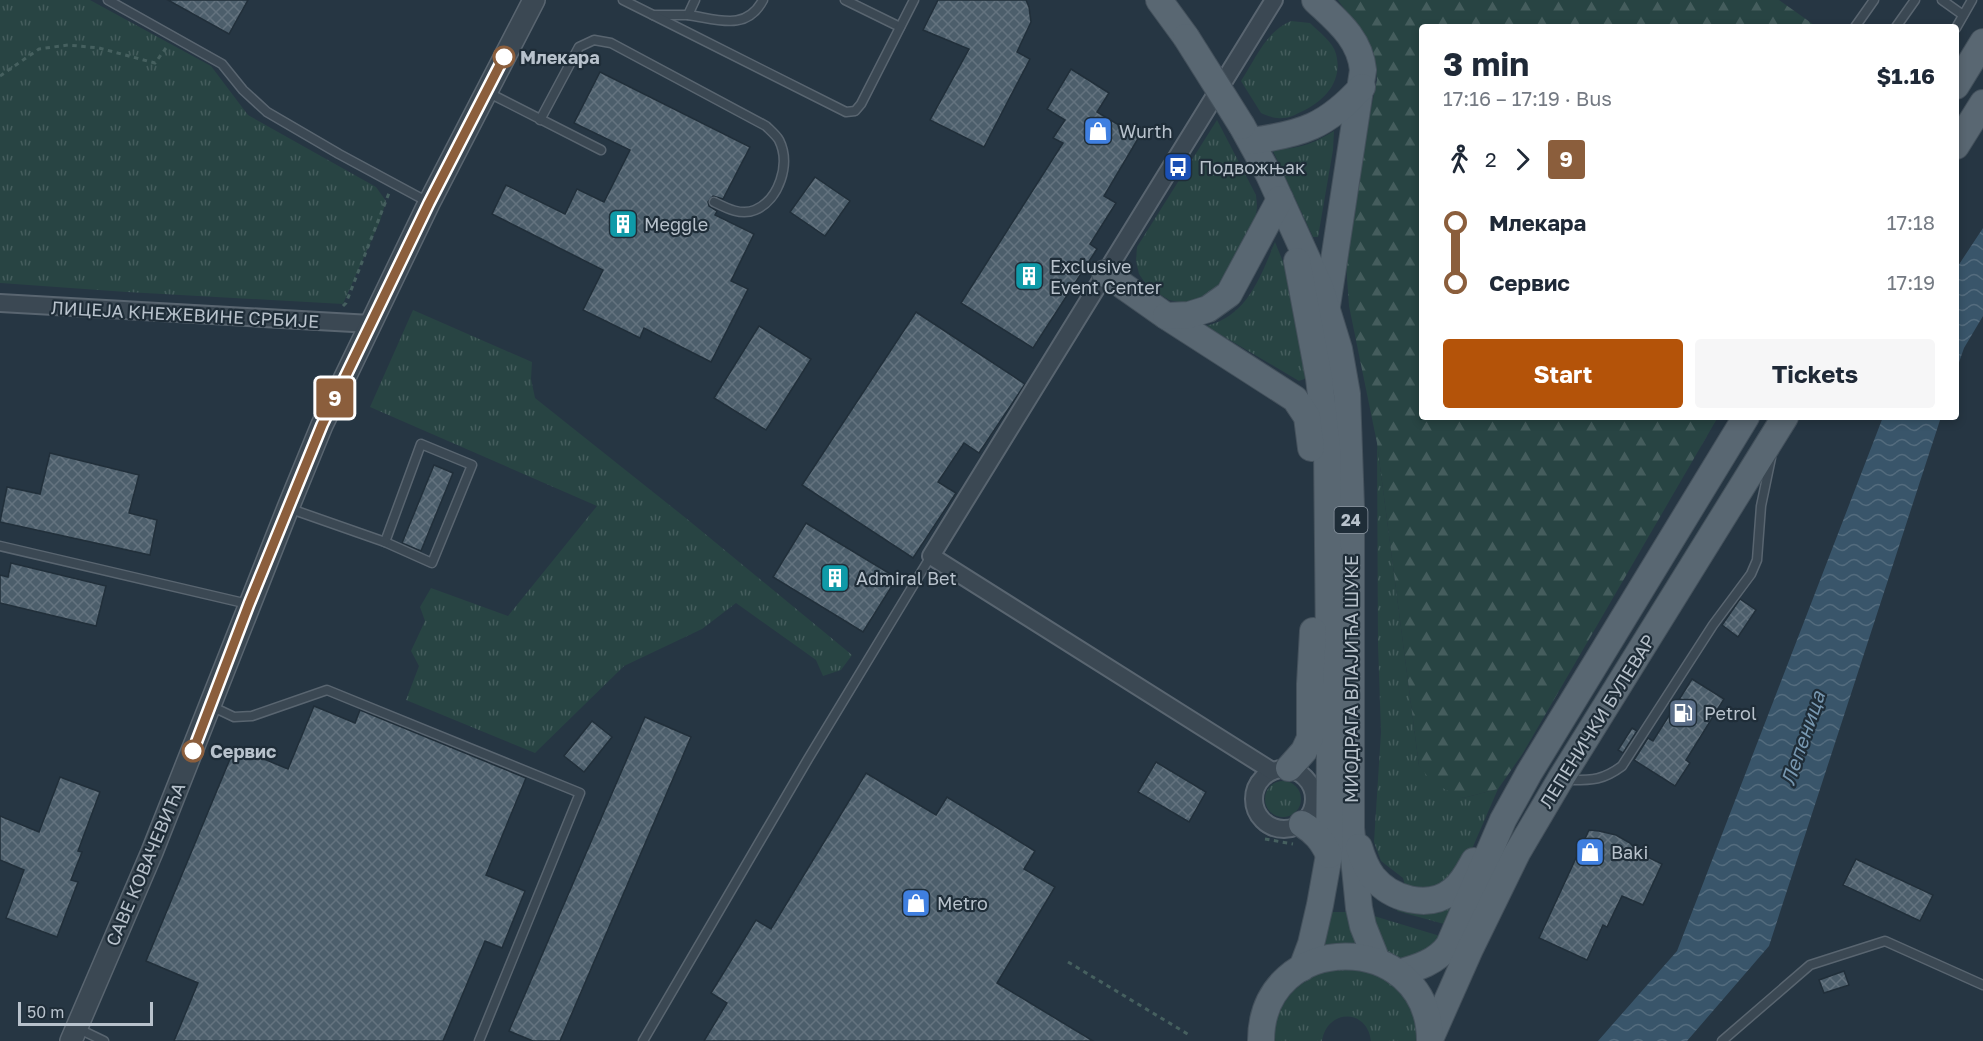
<!DOCTYPE html>
<html lang="en">
<head>
<meta charset="utf-8">
<style>
  :root { --surface:#fff; --page:#f6f6f7; --text:#1f2937; --muted:#747a83; --accent:#b45309 }
  body { margin:0; font-family:"Golos Text",sans-serif; background:var(--page); color:var(--text); height:100vh; display:flex; flex-direction:column; font-size:22px; white-space:nowrap }
  * { box-sizing:border-box; margin:0 }
  p { font-size:20px; color:var(--muted) }
  .icon { flex:none; width:33px; height:33px; fill:none; stroke:currentColor; stroke-width:2; stroke-linecap:round; stroke-linejoin:round }
  .map { position:relative; flex:1; overflow:hidden }
  .drawer { position:absolute; left:1419px; top:24px; width:540px; height:396px; display:flex; flex-direction:column; background:var(--surface); border-radius:6px; box-shadow:0 3px 9px #0003 }
  .drawer>* { flex:none }
  .badge { padding:0 12px; border-radius:4px; font-size:21px; line-height:39px }
  .scale { position:absolute; left:18px; bottom:15px; width:135px; box-sizing:border-box; padding-left:6px; border:3px solid #b8c2cc; border-top:0; font-size:16px; line-height:21px; white-space:nowrap; color:#b8c2cc; -webkit-text-stroke:4px #1f2d38; paint-order:stroke }
  .map>.badge { position:absolute; translate:-50% -50%; box-shadow:0 0 0 3px #fff }
  .legs { display:flex; align-items:center; gap:9px; height:66px; padding:0 24px; font-size:20px }
  .legs p { margin-inline-start:auto }
  .head { display:flex; align-items:center; justify-content:space-between; height:102px; padding:0 24px }
  h1 { font-size:33px; font-weight:700; line-height:45px }
  .primary-button { display:flex; gap:12px; margin-top:auto; padding:12px 24px }
  .primary-button a { flex:1; height:69px; border-radius:6px; background:var(--accent); color:#fff; font-size:24px; font-weight:700; line-height:69px; text-align:center }
  .primary-button a+a { background:var(--page); color:var(--text) }
  ul { padding:0 24px; list-style:none }
  li { display:flex; align-items:center; gap:21px; height:60px; font-size:22px }
  li i { display:grid; place-items:center; width:9px; height:100%; margin:0 8px; background:currentColor }
  li i::after { content:''; width:15px; height:15px; margin:-8px; border:4px solid; border-radius:50%; background:var(--surface) }
  li p { margin-inline-start:auto }
  li:first-child i { background:linear-gradient(#0000 50%,currentColor 0) }
  li:last-child i { background:linear-gradient(currentColor 50%,#0000 0) }
  .map>svg:first-child { display:block }
</style>
</head>
<body>
<div class="map">
<svg width="1983" height="1041" viewBox="0 0 1983 1041">
  <defs>
    <pattern id="grass-tufts" width="24" height="20" patternUnits="userSpaceOnUse" patternTransform="scale(1.5)"><rect width="24" height="20" fill="#284443"/><path d="M3 7l-1-3M5 7V3M7 7l1-3M15 17l-1-3M17 17v-4M19 17l1-3" fill="none" stroke="#455d5d"/></pattern>
    <pattern id="forest-firs" width="22" height="20" patternUnits="userSpaceOnUse" patternTransform="scale(1.5)"><rect width="22" height="20" fill="#284443"/><path d="M5 1l3.5 6h-7zM16 11l3.5 6h-7z" fill="#455d5d"/></pattern>
    <pattern id="water-waves" width="16" height="10" patternUnits="userSpaceOnUse" patternTransform="scale(1.5)"><rect width="16" height="10" fill="#39556a"/><path d="M0 5q4-4 8 0t8 0" fill="none" stroke="#546c7e"/></pattern>
    <pattern id="building-cross-hatch" width="8" height="8" patternUnits="userSpaceOnUse" patternTransform="scale(1.5)"><rect width="8" height="8" fill="#4c5e6b"/><path d="M0 0l8 8M0 8l8-8" fill="none" stroke="#64737f"/></pattern>
  </defs>
  <rect width="100%" height="100%" fill="#263643"/>
  <g fill="url(#grass-tufts)">
    <polygon points="0,0 90,0 211,66 248,115 376,187 386,201 380,221 343,304 127,292 0,283"/>
    <path d="M 1291,21 L 1310,23 C 1319,32 1333,42 1336,54 C 1343,80 1326,99 1305,110 C 1298,113 1291,118 1283,118 C 1275,119 1268,116 1261,113 L 1241,81 C 1255,60 1266,31 1291,21 Z"/>
    <polygon points="1217,120 1256,195 1257,206 1256,216 1226,282 1201,300 1184,303 1169,300 1148,287 1139,274 1136,261 1137,247"/>
    <path d="M 1334,131 L 1333,150 L 1318,237 L 1313,237 L 1272,149 C 1298,149 1311,145 1334,131 Z"/>
    <path d="M 1275,242 L 1286,269 L 1307,378 L 1299,381 L 1206,326 C 1247,316 1260,278 1275,242 Z"/>
    <polygon points="413,310 532,362 531,379 535,398 687,519 852,655 841,670 823,676 816,660 736,603 702,629 624,666 535,753 406,700 419,666 411,651 425,621 420,607 431,588 508,616 597,506 370,407"/>
    <polygon points="1377,443 1419,766 1463,798 1498,789 1465,865 1438,888 1406,889 1403,878 1381,861 1374,842 1381,732 1378,646"/>
    <circle cx="1283" cy="799" r="18"/>
    <polygon points="1457,899 1444,924 1397,911 1398,905"/>
    <polygon points="1330,912 1349,912 1351,929 1356,943 1320,945"/>
    <path d="M 1374,916 L 1440,936 C 1423,955 1414,965 1388,954 L 1377,928 Z"/>
    <path d="M 1333,968 L 1364,969 L 1392,983 L 1414,1011 L 1419,1041 L 1371,1041 C 1367,1008 1327,1009 1322,1041 L 1274,1041 C 1274,1003 1299,979 1333,968 Z"/>
  </g>
  <path fill="url(#forest-firs)" d="M 1338,0 L 1779,0 L 1817,27 L 1422,27 L 1422,417 L 1718,417 L 1523,753 L 1498,789 L 1463,798 L 1434,784 L 1419,766 L 1377,443 L 1349,306 L 1346,264 L 1352,201 L 1377,80 C 1376,45 1357,27 1338,0 Z"/>
  <g fill="url(#water-waves)">
    <polygon points="1983,228 1983,316 1964,348 1956,371 1956,269"/>
    <polygon points="1883,417 1941,417 1769,946 1687,1041 1598,1041 1677,951"/>
  </g>
  <g fill="url(#building-cross-hatch)" stroke="#212f3a" stroke-width="1.5">
    <polygon points="168,0 248,0 229,34"/>
    <polygon points="938,0 1026,0 1029,7 1031,22 1017,52 1030,59 984,147 930,120 969,49 923,30"/>
    <polygon points="1071,69 1109,93 1097,112 1139,137 1104,196 1116,203 1090,244 1097,249 1033,348 961,303 1063,143 1053,138 1065,120 1047,109"/>
    <polygon points="600,72 750,147 723,199 713,196 708,202 709,206 717,211 715,215 754,234 731,281 748,289 711,362 644,328 640,338 583,310 603,270 492,214 506,185 565,214 577,189 604,202 630,150 574,123"/>
    <polygon points="815,177 850,201 825,236 790,212"/>
    <polygon points="916,312 1025,384 979,453 964,443 938,482 956,493 913,558 802,485"/>
    <polygon points="759,326 811,359 766,430 714,398"/>
    <polygon points="50,453 139,475 129,513 157,520 150,555 0,522 7,487 40,494"/>
    <polygon points="434,465 453,473 421,551 402,543"/>
    <polygon points="806,523 897,578 863,632 773,577"/>
    <polygon points="11,563 106,586 96,626 0,603 0,575 8,577"/>
    <polygon points="1740,599 1756,610 1738,637 1722,625"/>
    <polygon points="1692,679 1724,699 1686,760 1690,763 1675,786 1634,760 1648,738 1653,741"/>
    <polygon points="314,706 355,723 360,710 526,778 486,875 525,891 502,948 485,941 443,1041 174,1041 198,983 146,961 235,747 288,769"/>
    <polygon points="645,717 691,737 560,1041 533,1041 509,1031"/>
    <polygon points="592,721 612,737 584,772 564,756"/>
    <polygon points="1632,728 1637,731 1623,753 1618,750"/>
    <polygon points="1156,762 1206,792 1189,822 1138,792"/>
    <polygon points="866,773 936,815 947,797 1035,851 1024,869 1055,887 997,983 1093,1041 704,1041 727,1003 711,993 756,920 771,929"/>
    <polygon points="60,777 100,792 78,851 82,852 71,880 78,882 57,937 6,918 24,870 0,860 0,816 39,832"/>
    <polygon points="1589,830 1599,831 1616,835 1630,843 1639,853 1662,864 1643,905 1622,896 1607,927 1603,925 1587,960 1539,938"/>
    <polygon points="1856,859 1933,895 1920,921 1843,885"/>
    <polygon points="1844,971 1849,985 1824,993 1819,980"/>
  </g>
  <g fill="none" stroke-linecap="round" stroke-linejoin="round">
    <g stroke="#596570" stroke-width="11">
      <g id="service">
        <polyline points="108,0 222,64 243,90 267,112 339,154 428,202"/>
        <polyline points="623,0 653,15 688,15 695,0"/>
        <polyline points="845,0 900,27"/>
        <polyline points="1942,0 1963,15"/>
        <polyline points="653,15 846,112 855,111 861,104 914,0"/>
        <path d="M 688,15 C 717,19 746,32 763,0"/>
        <polyline points="1855,27 1874,0"/>
        <polyline points="1896,27 1915,0"/>
        <polyline points="1956,28 1972,0"/>
        <polyline points="487,92 601,150"/>
        <path d="M 540,120 L 579,47 L 594,40 L 611,43 L 766,126 C 770,130 776,135 779,140 C 791,164 779,200 755,210 C 741,216 726,208 714,202"/>
        <polygon points="421,444 472,465 432,563 385,542"/>
        <polyline points="288,508 385,542"/>
        <polyline points="0,546 248,604"/>
        <polyline points="211,706 234,717 252,716 327,690 580,793 479,1041"/>
        <path d="M 1566,780 C 1591,780 1602,781 1622,766 L 1713,625 L 1751,574 L 1757,560 L 1761,506 L 1771,458"/>
        <polyline points="77,1028 104,1041"/>
        <polyline points="643,1041 808,759 931,556"/>
        <polyline points="1722,1041 1810,965 1885,941 1983,985"/>
      </g>
    </g>
    <g stroke="#596570" stroke-width="20">
      <g id="minor">
        <polyline points="0,303 371,324"/>
        <circle cx="1284" cy="799" r="30"/>
        <polyline points="1272,771 931,556 1274,0"/>
      </g>
    </g>
    <g stroke="#596570" stroke-width="24">
      <polyline id="tertiary" points="71,1041 152,852 288,508 322,425 429,203 534,0"/>
    </g>
    <g stroke="#44515c" stroke-width="28">
      <g id="primary">
        <polyline points="1159,0 1186,37"/>
        <path d="M 1315,0 C 1336,20 1360,38 1363,70 L 1327,306"/>
        <polyline points="1956,86 1983,42"/>
        <polyline points="1242,126 1269,175 1320,287 1339,349 1347,394 1351,507 1351,828 1359,908 1363,926 1377,961"/>
        <path d="M 1251,141 C 1302,134 1327,126 1362,87"/>
        <polyline points="1956,146 1983,103"/>
        <polyline points="1297,261 1319,378 1327,447 1330,746 1329,855 1320,905 1311,944 1302,968"/>
        <polyline points="1105,273 1166,316 1295,399 1307,417 1311,448"/>
        <polyline points="1166,316 1189,315 1208,309 1229,294 1280,199"/>
        <polyline points="1289,768 1304,751 1310,738 1310,684 1313,631"/>
        <path d="M 1302,824 C 1315,832 1322,840 1329,855"/>
        <path d="M 1359,847 C 1362,857 1366,868 1373,877 C 1391,899 1428,910 1452,891 C 1462,884 1468,872 1474,861"/>
        <path d="M 1398,973 C 1417,968 1437,962 1449,945 L 1503,820 L 1529,773 L 1746,417"/>
        <polyline points="1431,1037 1470,949 1517,853 1560,780 1785,417"/>
        <path d="M 1261,1041 C 1261,929 1429,928 1430,1040"/>
      </g>
    </g>
    <g stroke="#46605f" stroke-width="3" stroke-dasharray="4.5 4.5" stroke-linecap="butt">
      <polyline points="0,76 39,49 68,45 99,48 155,63 166,48"/>
      <polyline points="343,306 346,303 389,193"/>
      <polyline points="1265,839 1293,844"/>
      <polyline points="1068,962 1191,1036"/>
    </g>
    <use href="#service" stroke="#3b4853" stroke-width="8"/>
    <use href="#minor" stroke="#3b4853" stroke-width="16"/>
    <use href="#tertiary" stroke="#3b4853" stroke-width="21"/>
    <use href="#primary" stroke="#596772" stroke-width="26"/>
    <g stroke="#44515c" stroke-width="28" stroke-linecap="butt">
      <polyline id="primary-bridge" points="1186,37 1242,126"/>
    </g>
    <use href="#primary-bridge" stroke="#596772" stroke-width="26"/>
  </g>
  <g fill="none" stroke-linecap="round" stroke-linejoin="round">
    <g stroke="#fff" stroke-width="14">
      <polyline id="line-1" points="193,751 249,604 322,425 429,203 504,57"/>
    </g>
    <use href="#line-1" stroke="#8b5e3c" stroke-width="9"/>
  </g>
  <defs>
    <g id="shop-square" transform="scale(1.5)"><rect x="-9" y="-9" width="18" height="18" rx="4" fill="#3f7fe0" stroke="#1f2d38"/><path d="M-5-2.5h2.3a2.7 3.5 0 0 1 5.4 0H5L5.5 6h-11ZM-1.5-2.5h3a1.5 2.3 0 0 0-3 0Z" fill="#fff"/></g>
    <g id="bus-square" transform="scale(1.5)"><rect x="-9" y="-9" width="18" height="18" rx="4" fill="#1a4fb4" stroke="#1f2d38"/><path d="M-5-6H5V4H4V6H2V4H-2V6H-4V4H-5ZM-3.5-4V0h7V-4ZM-3.5 1.2v1.5H-2V1.2ZM2 1.2v1.5H3.5V1.2Z" fill="#fff"/></g>
    <g id="building-square" transform="scale(1.5)"><rect x="-9" y="-9" width="18" height="18" rx="4" fill="#0f9aa8" stroke="#1f2d38"/><path d="M-4-6H4V6H1V3H-1V6H-4ZM-2.5-4.3h1.7v1.8h-1.7ZM.8-4.3h1.7v1.8H.8ZM-2.5-1h1.7V.8h-1.7ZM.8-1h1.7V.8H.8Z" fill="#fff"/></g>
    <g id="fuel-square" transform="scale(1.5)"><rect x="-9" y="-9" width="18" height="18" rx="4" fill="#5c6f8a" stroke="#1f2d38"/><path d="M-5.5-6h7V0h2V4h1.3V-2.5L3-4.5l.8-.8L6-3V5H2.5V1h-1V6h-7ZM-4.2-4.7v3.2H.2V-4.7Z" fill="#fff"/></g>
  </defs>
  <g fill-rule="evenodd">
    <use href="#shop-square" x="1098" y="131"/>
    <use href="#bus-square" x="1178" y="167"/>
    <use href="#building-square" x="623" y="224"/>
    <use href="#building-square" x="1029" y="276"/>
    <use href="#building-square" x="835" y="578"/>
    <use href="#fuel-square" x="1683" y="713"/>
    <use href="#shop-square" x="1590" y="852"/>
    <use href="#shop-square" x="916" y="903"/>
  </g>
  <g fill="#fff" stroke="#8b5e3c" stroke-width="3">
    <circle cx="504" cy="57" r="10"/>
    <circle cx="193" cy="751" r="10"/>
  </g>
  <g text-anchor="middle" dominant-baseline="central" stroke-width="4.5" stroke-linejoin="round" paint-order="stroke">
    <rect fill="#1f2d38" stroke="#8a95a0" stroke-width="1.5" x="1334.5" y="507" width="33" height="26" rx="4.5"/>
    <g font-size="16" font-weight="bold" fill="#b8c2cc">
      <text x="1351" y="520">24</text>
    </g>
    <g font-size="18" font-weight="bold" fill="#b8c2cc" stroke="#1f2d38" text-anchor="start">
      <text x="520" y="57">Млекара</text>
      <text x="210" y="751">Сервис</text>
    </g>
    <g font-size="18" fill="#b8c2cc" stroke="#1f2d38" text-anchor="start">
      <text x="1119" y="131">Wurth</text>
      <text x="1199" y="167">Подвожњак</text>
      <text x="644" y="224">Meggle</text>
      <text x="1050" y="266">Exclusive<tspan x="1050" dy="21">Event Center</tspan></text>
      <text x="856" y="578">Admiral Bet</text>
      <text x="1704" y="713">Petrol</text>
      <text x="1611" y="852">Baki</text>
      <text x="937" y="903">Metro</text>
    </g>
    <g font-size="18" fill="#b8c2cc" stroke="#1f2d38">
      <text transform="translate(185 314) rotate(3)">ЛИЦЕЈА КНЕЖЕВИНЕ СРБИЈЕ</text>
      <text transform="translate(1351 679) rotate(-90)">МИОДРАГА ВЛАЈИЋА ШУКЕ</text>
      <text transform="translate(1597 721) rotate(-58)">ЛЕПЕНИЧКИ БУЛЕВАР</text>
      <text transform="translate(145 864) rotate(-67)">САВЕ КОВАЧЕВИЋА</text>
    </g>
    <g font-size="20" font-style="italic" fill="#7797b0" stroke="#1f2d38">
      <text transform="translate(1802 738) rotate(-71)">Лепеница</text>
    </g>
  </g>
</svg>
<div class="scale">50 m</div>
<b class="badge" style="left:335px;top:398px;background:#8b5e3c;color:#fff">9</b>
<section class="drawer">
<div class="head"><div><h1>3 min</h1><p>17:16 – 17:19 · Bus</p></div><b>$1.16</b></div>
<div class="legs"><svg class="icon" aria-label="walk" viewBox="0 0 24 24"><circle cx="13" cy="4" r="2"/><path d="M13 8l-2 6 4 7M11 14l-3 7M7 12l3-4h3l4 4"/></svg>2<svg class="icon" aria-label="forward" viewBox="0 0 24 24"><path d="M9 5l7 7-7 7"/></svg><b class="badge" style="background:#8b5e3c;color:#fff">9</b></div>
<ul>
<li><i style="color:#8b5e3c"></i><b>Млекара</b><p>17:18</p></li>
<li><i style="color:#8b5e3c"></i><b>Сервис</b><p>17:19</p></li>
</ul>
<div class="primary-button"><a>Start</a><a>Tickets</a></div>
</section>
</div>
</body>
</html>
